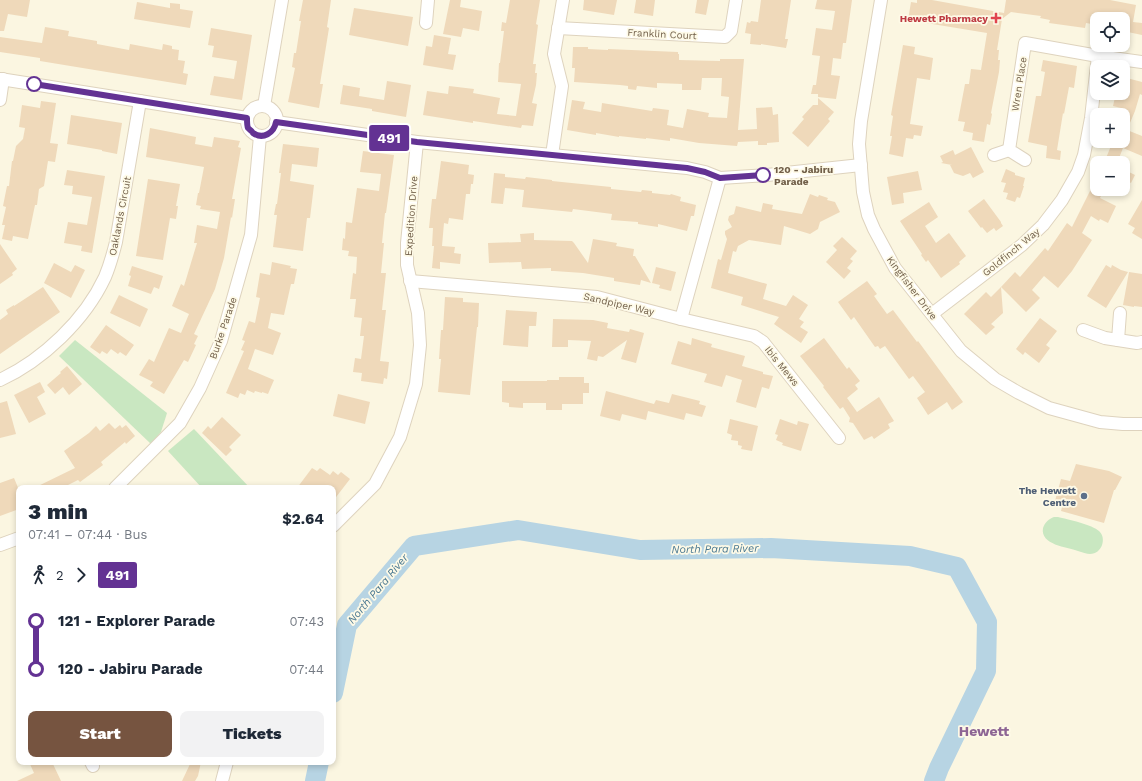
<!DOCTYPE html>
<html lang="en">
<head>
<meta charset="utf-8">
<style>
  :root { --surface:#fff; --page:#f2f2f3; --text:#1f2937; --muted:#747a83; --accent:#765440 }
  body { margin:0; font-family:"Work Sans",sans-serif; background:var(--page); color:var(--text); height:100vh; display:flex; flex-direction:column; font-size:15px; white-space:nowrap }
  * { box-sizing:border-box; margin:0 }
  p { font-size:13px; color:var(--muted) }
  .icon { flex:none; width:22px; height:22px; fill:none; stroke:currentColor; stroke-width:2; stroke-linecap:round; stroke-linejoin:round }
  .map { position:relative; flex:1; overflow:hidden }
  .details { position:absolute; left:16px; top:485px; width:320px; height:280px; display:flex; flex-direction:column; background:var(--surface); border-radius:8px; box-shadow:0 2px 6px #0003 }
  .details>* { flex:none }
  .badge { padding:0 8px; border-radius:3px; font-size:14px; line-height:26px }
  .tools { position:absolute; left:1090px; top:12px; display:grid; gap:8px }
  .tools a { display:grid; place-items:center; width:40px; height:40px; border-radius:8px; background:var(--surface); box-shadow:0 2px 6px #0003; font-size:20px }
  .map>.badge { position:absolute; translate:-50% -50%; box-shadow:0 0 0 2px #fff }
  .legs { display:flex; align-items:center; gap:6px; height:44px; padding:0 12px; font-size:13px }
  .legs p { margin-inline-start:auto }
  .head { display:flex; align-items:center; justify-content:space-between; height:68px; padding:0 12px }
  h1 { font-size:22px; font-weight:800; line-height:30px }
  .action { display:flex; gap:8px; margin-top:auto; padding:8px 12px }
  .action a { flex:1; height:46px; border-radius:8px; background:var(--accent); color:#fff; font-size:16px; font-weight:800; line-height:46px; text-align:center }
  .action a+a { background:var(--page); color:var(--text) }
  ul { padding:0 12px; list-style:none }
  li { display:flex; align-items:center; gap:14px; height:48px; font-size:15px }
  li i { display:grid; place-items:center; width:6px; height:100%; margin:0 5px; background:currentColor }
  li i::after { content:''; width:10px; height:10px; margin:-5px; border:3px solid; border-radius:50%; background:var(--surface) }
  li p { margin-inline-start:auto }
  li:first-child i { background:linear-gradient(#0000 50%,currentColor 0) }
  li:last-child i { background:linear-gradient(currentColor 50%,#0000 0) }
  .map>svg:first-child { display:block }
</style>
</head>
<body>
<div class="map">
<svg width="1142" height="781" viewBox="0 0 1142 781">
  <rect width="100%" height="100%" fill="#fbf6e1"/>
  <g fill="#c9e7c1">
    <polygon points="75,340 167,413 161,432 151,444 59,356"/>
    <polygon points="194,429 250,488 202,488 168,451"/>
    <path d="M 1054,517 L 1058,517 C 1067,519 1093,525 1099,531 C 1107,538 1102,554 1090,554 C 1087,554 1082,552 1078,551 C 1067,547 1040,545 1043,528 C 1045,522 1049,519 1054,517 Z"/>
  </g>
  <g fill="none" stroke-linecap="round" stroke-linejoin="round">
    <g stroke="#b7d4e3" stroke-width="20">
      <polyline points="333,693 347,625 414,546 518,530 640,550 771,548 910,556 957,567 987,622 986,671 939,768 934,781"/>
      <polyline points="315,781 319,762"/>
    </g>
  </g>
  <g fill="#efd9ba">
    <polygon points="0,0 30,0 27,17 8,14 4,31 0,31"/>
    <polygon points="303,0 331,0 327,27 329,28 320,84 323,84 319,108 288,102 295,68 292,67 294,53 296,53 301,21 299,21"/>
    <polygon points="450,0 461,0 460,7 482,11 479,31 463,28 461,37 443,34"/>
    <polygon points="510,0 540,0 536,24 538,25 533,64 536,64 535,73 537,73 536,85 532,103 537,104 533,126 522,125 521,128 473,121 473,123 423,115 427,91 448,94 449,86 474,89 473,93 500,98 497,114 516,116 521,84 498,82 499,63 500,63 504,31 501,31 502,22 506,23"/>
    <polygon points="584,0 617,0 614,15 583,10"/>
    <polygon points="636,0 655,0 653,16 634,13"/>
    <polygon points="697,0 709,0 706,15 695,13"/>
    <polygon points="761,0 791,0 785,39 788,39 786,48 761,44 761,45 750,44 751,34 745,33 747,22 750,23 751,21 758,22"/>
    <polygon points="817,0 852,0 846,43 843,43 841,59 833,58 831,75 840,76 836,99 818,97 818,94 811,94 813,85 816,85 820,56 812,55 816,28 832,30 835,11 815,9"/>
    <polygon points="917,0 932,0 1004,13 1006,0 1110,0 1136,5 1133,22 1142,23 1142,35 1123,31 1123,19 1097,19 1097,25 1086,23 1085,28 1049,23 1050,20 1040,18 1041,16 1011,12 1002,19 997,50 999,50 998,60 1000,60 999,72 991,113 992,114 990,125 987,124 984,142 972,140 973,133 963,131 965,122 958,121 965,84 969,84 971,69 981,70 987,33 908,20 911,2 917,3"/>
    <polygon points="137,2 170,8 170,3 180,4 180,9 193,11 190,28 134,19"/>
    <polygon points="354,8 413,17 408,46 349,35"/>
    <polygon points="45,27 69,31 68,36 97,41 97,44 129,50 130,44 162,50 163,44 172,46 172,49 179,50 178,60 185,61 183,73 188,74 186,85 40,61 40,58 0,52 0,37 42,43"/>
    <polygon points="211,28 252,35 242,100 210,95 214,76 234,79 237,61 212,57 214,46 208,45"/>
    <polygon points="434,35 451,38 448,54 456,55 453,70 423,65 426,46 432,47"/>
    <polygon points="903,45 915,47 914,54 933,58 930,80 917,78 910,124 923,126 921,136 914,135 913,139 906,138 903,157 889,154 892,136 890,136 893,116 891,115"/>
    <polygon points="573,47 588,47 588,49 608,50 608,49 678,52 678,54 679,54 679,60 720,61 720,59 744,59 738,130 757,129 756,108 772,107 773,115 778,114 779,142 767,143 767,145 758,145 758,141 738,142 737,146 699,143 670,138 670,141 646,138 646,139 619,136 619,137 596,133 596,135 567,130 572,100 585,102 583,109 601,112 602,103 652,111 653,108 669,110 667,125 683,128 687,109 709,113 708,117 727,118 729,97 721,96 722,78 702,78 701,90 682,90 682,84 657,83 657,88 637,86 636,90 628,89 628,86 620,85 574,82 575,68 572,68"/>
    <polygon points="1043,60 1077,66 1074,88 1069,87 1064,114 1063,113 1057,150 1061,151 1060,160 1046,158 1047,146 1028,142 1036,96 1041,96 1045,72 1041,71"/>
    <polygon points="1123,77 1142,82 1142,95 1140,94 1135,111 1127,130 1142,136 1142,156 1123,148 1117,163 1104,163 1113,141 1123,141 1123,115 1118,115 1121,108 1113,106 1116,93 1123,93"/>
    <polygon points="387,81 411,85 406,117 372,111 372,109 340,104 343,85 360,88 359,96 384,100"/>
    <polygon points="818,98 834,112 828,119 830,121 808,147 792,133 804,119 802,117 813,105 818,105"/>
    <polygon points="41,101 56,103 50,143 58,144 55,162 48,161 44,186 39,189 37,205 35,205 28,239 13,236 12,241 2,239 5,225 2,225 6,207 3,206 7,186 9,186 12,161 13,161 16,146 23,139 25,128 19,127 22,105 40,108"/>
    <polygon points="71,115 122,123 117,154 102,151 102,150 67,144"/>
    <polygon points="150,128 196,137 195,144 212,147 214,137 240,141 238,147 241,148 232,199 235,199 232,218 231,217 224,258 215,289 194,334 198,336 194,344 196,345 188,362 184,360 164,394 150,386 153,382 139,375 149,359 154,362 169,328 181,333 189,314 172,306 181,284 184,286 197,243 194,243 197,225 217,229 220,212 200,209 201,206 196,205 198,193 199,193 204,167 146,157"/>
    <polygon points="283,144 319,148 317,167 292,164 290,181 314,185 310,218 307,218 303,251 273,247 277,215 274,215 276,204 277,204 281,173 279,173"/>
    <polygon points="971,147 984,172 973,178 970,173 963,176 954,173 950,165 952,165 941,163 943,162 940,156 953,150 955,155"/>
    <polygon points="363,151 394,155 386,213 385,213 382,243 384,243 381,273 386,273 382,310 386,310 380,361 389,362 387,379 384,378 383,384 361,381 362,373 353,372 355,358 361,359 364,336 360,336 362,318 354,317 356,299 350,299 353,273 356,274 357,257 348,256 349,251 342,250 343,238 345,239 346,222 352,223 357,188 379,191 381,174 360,172"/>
    <polygon points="441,161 469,165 468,174 474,175 473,184 471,184 470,194 466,194 463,220 449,218 448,224 444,223 442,246 455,247 454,253 461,254 460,264 440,262 440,269 432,268 434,246 432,246 433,228 429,228 432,199 436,199"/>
    <polygon points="1006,169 1015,173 1015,175 1025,178 1023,186 1024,186 1020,198 1017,197 1015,202 1006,199 1008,193 1003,192 1006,183 1001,182"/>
    <polygon points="1123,169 1135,175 1131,183 1123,179"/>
    <polygon points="67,170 105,176 92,253 81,251 82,246 64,243 68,222 87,225 92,197 72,194 73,186 64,185"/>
    <polygon points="918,171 922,190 903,193 904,203 892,205 887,177"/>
    <polygon points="494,173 505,174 505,177 525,179 526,177 552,180 552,181 611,187 611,189 641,192 642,190 652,191 652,193 670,195 671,194 681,197 680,201 696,205 694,216 691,216 687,231 658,224 658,227 638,224 638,222 611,220 612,214 573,209 572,212 522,207 524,190 505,188 503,204 491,203"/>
    <polygon points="148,179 180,184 176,206 178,206 176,219 170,218 163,260 136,256"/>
    <polygon points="1091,189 1104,189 1100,198 1116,206 1108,223 1100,219 1099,221 1091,216 1082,233 1092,240 1072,271 1058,288 1044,276 1032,290 1040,298 1026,312 1001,287 1015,272 1020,277 1045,248 1048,251 1067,223 1072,227"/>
    <polygon points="810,194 818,197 819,195 828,198 827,200 835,202 840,212 820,222 818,229 810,234 784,226 781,245 749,240 738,246 736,252 733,251 728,273 767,284 763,299 786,306 793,295 808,305 799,319 804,322 800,327 808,332 801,343 774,324 779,317 741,305 743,297 711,288 718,259 721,260 727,239 725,234 725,231 732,227 728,220 729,216 734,214 736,206 761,212 763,203 773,205 772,209 802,214"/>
    <polygon points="984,199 1001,222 1001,223 1003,226 996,231 994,228 987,233 982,227 981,228 968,211"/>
    <polygon points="1142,200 1142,239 1132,233 1135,228 1128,224"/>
    <polygon points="929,202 938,217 925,226 936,243 949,233 966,256 959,262 960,264 941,278 928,260 926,262 921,255 922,254 900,221"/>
    <polygon points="534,233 534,240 572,241 574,243 588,263 593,239 617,243 616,246 634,249 633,256 635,256 651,283 641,280 640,285 614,281 614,278 583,273 554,271 551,271 551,268 522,269 521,262 489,263 488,243 521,242 520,234"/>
    <polygon points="842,237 857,251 850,259 853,261 847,268 851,271 844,279 826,262 837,250 833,246"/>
    <polygon points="0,244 17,269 12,273 13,275 0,284"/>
    <polygon points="272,262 291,266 290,268 297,269 294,284 291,284 284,315 271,313 268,328 281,333 273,355 255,349 248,369 274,380 268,394 262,392 262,393 255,391 254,393 247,390 245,395 240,393 238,398 226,393 244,351 241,350 245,341 242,340 249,321 255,323 260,298 256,297 260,273 270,275"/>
    <polygon points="54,263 71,272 75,265 85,270 71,298 44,283"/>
    <polygon points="1106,265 1111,268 1112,265 1121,270 1128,272 1106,308 1087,296"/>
    <polygon points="132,266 163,276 159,289 154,287 151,294 128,286 131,276 129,275"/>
    <polygon points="656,267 676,272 671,291 659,288 660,285 652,283"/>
    <polygon points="1129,272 1142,274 1142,307 1134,306 1134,307 1123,305"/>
    <polygon points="867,281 877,294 874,296 887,314 893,310 917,342 918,341 963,402 952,410 947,402 928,415 917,398 925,392 913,376 909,379 885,346 880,349 878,346 875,347 854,317 851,320 838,302"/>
    <polygon points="43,287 60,312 0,354 0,320 8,314 6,310 14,305 14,306"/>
    <polygon points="1001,287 1003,313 991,324 995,327 986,335 964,314 986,292 991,297"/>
    <polygon points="119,295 148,309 140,327 110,313"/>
    <polygon points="445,297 463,298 463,302 479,303 478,327 477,327 470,395 438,392 441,359 439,359 441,330 443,330"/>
    <polygon points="506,310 537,312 536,326 529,326 528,347 503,345"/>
    <polygon points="1040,318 1057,331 1046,345 1050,348 1039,363 1025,352 1023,355 1016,349"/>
    <polygon points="553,319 593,320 608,323 607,328 629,332 630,329 644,333 636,363 621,359 627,340 603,357 598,356 597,361 587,359 591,341 568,340 568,347 552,347"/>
    <polygon points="106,325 134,345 126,356 120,352 118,354 111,349 107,354 102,351 100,354 90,347"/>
    <polygon points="692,338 712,344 711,347 745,356 742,366 763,372 763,374 773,376 769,389 762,387 756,408 736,402 742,380 726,375 722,387 704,382 707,374 671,364 678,341 691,345"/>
    <polygon points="824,338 847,369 849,367 860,381 855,385 858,389 847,398 857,412 879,397 894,421 888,424 890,428 874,439 872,436 864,440 853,423 849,422 850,418 843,407 840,409 823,387 824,386 800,356"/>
    <polygon points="67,366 82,384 69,395 63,387 55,394 47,385 61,373 60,372"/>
    <polygon points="559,377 584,377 584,383 589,383 589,393 583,393 583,404 562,404 562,410 546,410 546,403 523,403 523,408 509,407 509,403 502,402 502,381 547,381 547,380 559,380"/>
    <polygon points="40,382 45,392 37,397 46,414 29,423 14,395"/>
    <polygon points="606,391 654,404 656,400 669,403 672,394 700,401 699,404 706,406 702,417 686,413 684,420 648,411 646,420 622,414 620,421 600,416"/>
    <polygon points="338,394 370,402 365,424 333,416"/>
    <polygon points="7,401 16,434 0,438 0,403"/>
    <polygon points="222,417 241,435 229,447 232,450 226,456 202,433 208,426 211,429"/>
    <polygon points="730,419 758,426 752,451 741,449 742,446 738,445 738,441 731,440 732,435 727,433"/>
    <polygon points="780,419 797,425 798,421 809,424 801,451 782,445 783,443 776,440 778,435 775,434"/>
    <polygon points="109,423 115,429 120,425 122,428 126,425 135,436 126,444 125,442 101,462 103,465 80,482 78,480 62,488 34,488 75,468 64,451 89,433 96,426 100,431"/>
    <polygon points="1076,464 1109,471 1122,477 1115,490 1114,490 1104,523 1061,511 1063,503 1055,501 1061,479 1070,481"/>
    <polygon points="312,468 317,471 320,468 330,475 333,471 338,475 341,472 350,479 333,501 333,488 297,488"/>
    <polygon points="14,478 19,490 19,509 0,516 0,483"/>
    <polygon points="29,762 52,762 61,781 17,781 34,773"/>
    <polygon points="191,762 201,762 198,776 195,781 182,781"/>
  </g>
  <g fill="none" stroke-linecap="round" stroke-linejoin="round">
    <g stroke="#ded3be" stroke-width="14">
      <g id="minor">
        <polyline points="881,0 861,121 859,144 863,192 868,215 874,229 895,268 961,351 995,379 1019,393 1049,408 1100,422 1123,424 1142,424"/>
        <polyline points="426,23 428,0"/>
        <polyline points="558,28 725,37 731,31 736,0"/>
        <polyline points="0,79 247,118"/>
        <polyline points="0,100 3,79"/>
        <polyline points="264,106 282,0"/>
        <circle cx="262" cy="121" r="15"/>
        <polyline points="276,122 417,142 687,168 705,172 720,178 767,175 861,165"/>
        <polyline points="552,155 562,86 554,54 563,0"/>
        <polyline points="994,155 1009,150"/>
        <polyline points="1025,160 1009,150 1025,43 1098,56"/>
        <polyline points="410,281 597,297 681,319 720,178"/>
        <polyline points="932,314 1022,245 1043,225 1062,200 1078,172 1084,155 1091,118 1098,56 1142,62"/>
        <polyline points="681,319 754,336 763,342 839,438"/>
        <polyline points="1083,330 1105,338 1137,343 1142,342"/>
        <polyline points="1118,340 1120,313"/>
        <path d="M 0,380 C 43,360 85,320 105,277 C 110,265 113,254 116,242 L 140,101"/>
        <polyline points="115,488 180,423 200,388 221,341 251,235 260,136"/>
        <polyline points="333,526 375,484 400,437 416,384 420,345 418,313 407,265 407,243 417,142"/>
        <polyline points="0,545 19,538"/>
        <polyline points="91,762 93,766"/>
        <polyline points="222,781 227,762"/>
      </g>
    </g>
    <use href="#minor" stroke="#fff" stroke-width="12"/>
  </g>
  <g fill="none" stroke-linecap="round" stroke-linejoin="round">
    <g stroke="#fff" stroke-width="9">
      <path id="line-1" d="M 34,84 L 247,118 C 247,121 247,126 248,128 C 249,129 253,132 253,133 C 263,140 274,133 276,122 L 417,142 L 687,168 L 705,172 L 720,178 L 763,175"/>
    </g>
    <use href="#line-1" stroke="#633293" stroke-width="6"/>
  </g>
  <path fill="#e0444e" stroke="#fefae7" stroke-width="1.5" d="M994 12h4v4h4v4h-4v4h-4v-4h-4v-4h4z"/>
  <g fill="#fff" stroke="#633293" stroke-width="2">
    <circle cx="34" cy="84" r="7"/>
    <circle cx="763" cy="175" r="7"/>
  </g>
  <circle fill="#5c6f8a" stroke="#fefae7" stroke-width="1.5" cx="1084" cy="496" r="4"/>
  <g text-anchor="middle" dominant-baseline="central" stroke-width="3.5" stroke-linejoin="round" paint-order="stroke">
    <g font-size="10" font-weight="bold" fill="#be3a42" stroke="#fefae7" text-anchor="end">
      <text x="988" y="18">Hewett Pharmacy</text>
    </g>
    <g font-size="10" fill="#715f49" stroke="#fefae7">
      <text transform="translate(662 34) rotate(3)">Franklin Court</text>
      <text transform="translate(1019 84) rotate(-81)">Wren Place</text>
      <text transform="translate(120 216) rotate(-79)">Oaklands Circuit</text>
      <text transform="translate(411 216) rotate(-86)">Expedition Drive</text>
      <text transform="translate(1011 252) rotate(-39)">Goldfinch Way</text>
      <text transform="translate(912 288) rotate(53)">Kingfisher Drive</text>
      <text transform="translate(619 304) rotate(13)">Sandpiper Way</text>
      <text transform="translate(223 328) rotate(-71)">Burke Parade</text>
      <text transform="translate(782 366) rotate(51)">Ibis Mews</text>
    </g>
    <g font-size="10" font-weight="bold" fill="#715f49" stroke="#fefae7" text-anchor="start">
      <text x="774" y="169">120 - Jabiru<tspan x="774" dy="12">Parade</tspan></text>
    </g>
    <g font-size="10" font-weight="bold" fill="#4e5e75" stroke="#fefae7" text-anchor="end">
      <text x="1076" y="490">The Hewett<tspan x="1076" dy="12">Centre</tspan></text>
    </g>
    <g font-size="11" font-style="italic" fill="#4a7891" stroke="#fefae7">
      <text transform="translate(715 549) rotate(-1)">North Para River</text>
      <text transform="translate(378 589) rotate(-50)">North Para River</text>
    </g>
    <g font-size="14" font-weight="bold" fill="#8d6594" stroke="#fefae7">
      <text x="984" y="731">Hewett</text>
    </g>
  </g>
</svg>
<div class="tools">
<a><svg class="icon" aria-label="locate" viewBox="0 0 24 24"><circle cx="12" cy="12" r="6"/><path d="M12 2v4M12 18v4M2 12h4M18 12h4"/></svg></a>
<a><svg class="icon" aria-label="layers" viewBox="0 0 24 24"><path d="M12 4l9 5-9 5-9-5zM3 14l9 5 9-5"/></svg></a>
<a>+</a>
<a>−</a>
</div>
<b class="badge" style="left:389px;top:138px;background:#633293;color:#fff">491</b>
<section class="details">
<div class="head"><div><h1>3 min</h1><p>07:41 – 07:44 · Bus</p></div><b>$2.64</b></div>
<div class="legs"><svg class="icon" aria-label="walk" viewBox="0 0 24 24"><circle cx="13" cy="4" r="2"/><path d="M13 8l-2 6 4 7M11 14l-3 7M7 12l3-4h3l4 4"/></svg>2<svg class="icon" aria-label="forward" viewBox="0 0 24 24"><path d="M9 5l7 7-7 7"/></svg><b class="badge" style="background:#633293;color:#fff">491</b></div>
<ul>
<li><i style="color:#633293"></i><b>121 - Explorer Parade</b><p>07:43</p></li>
<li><i style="color:#633293"></i><b>120 - Jabiru Parade</b><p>07:44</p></li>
</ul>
<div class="action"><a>Start</a><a>Tickets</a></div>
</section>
</div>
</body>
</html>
